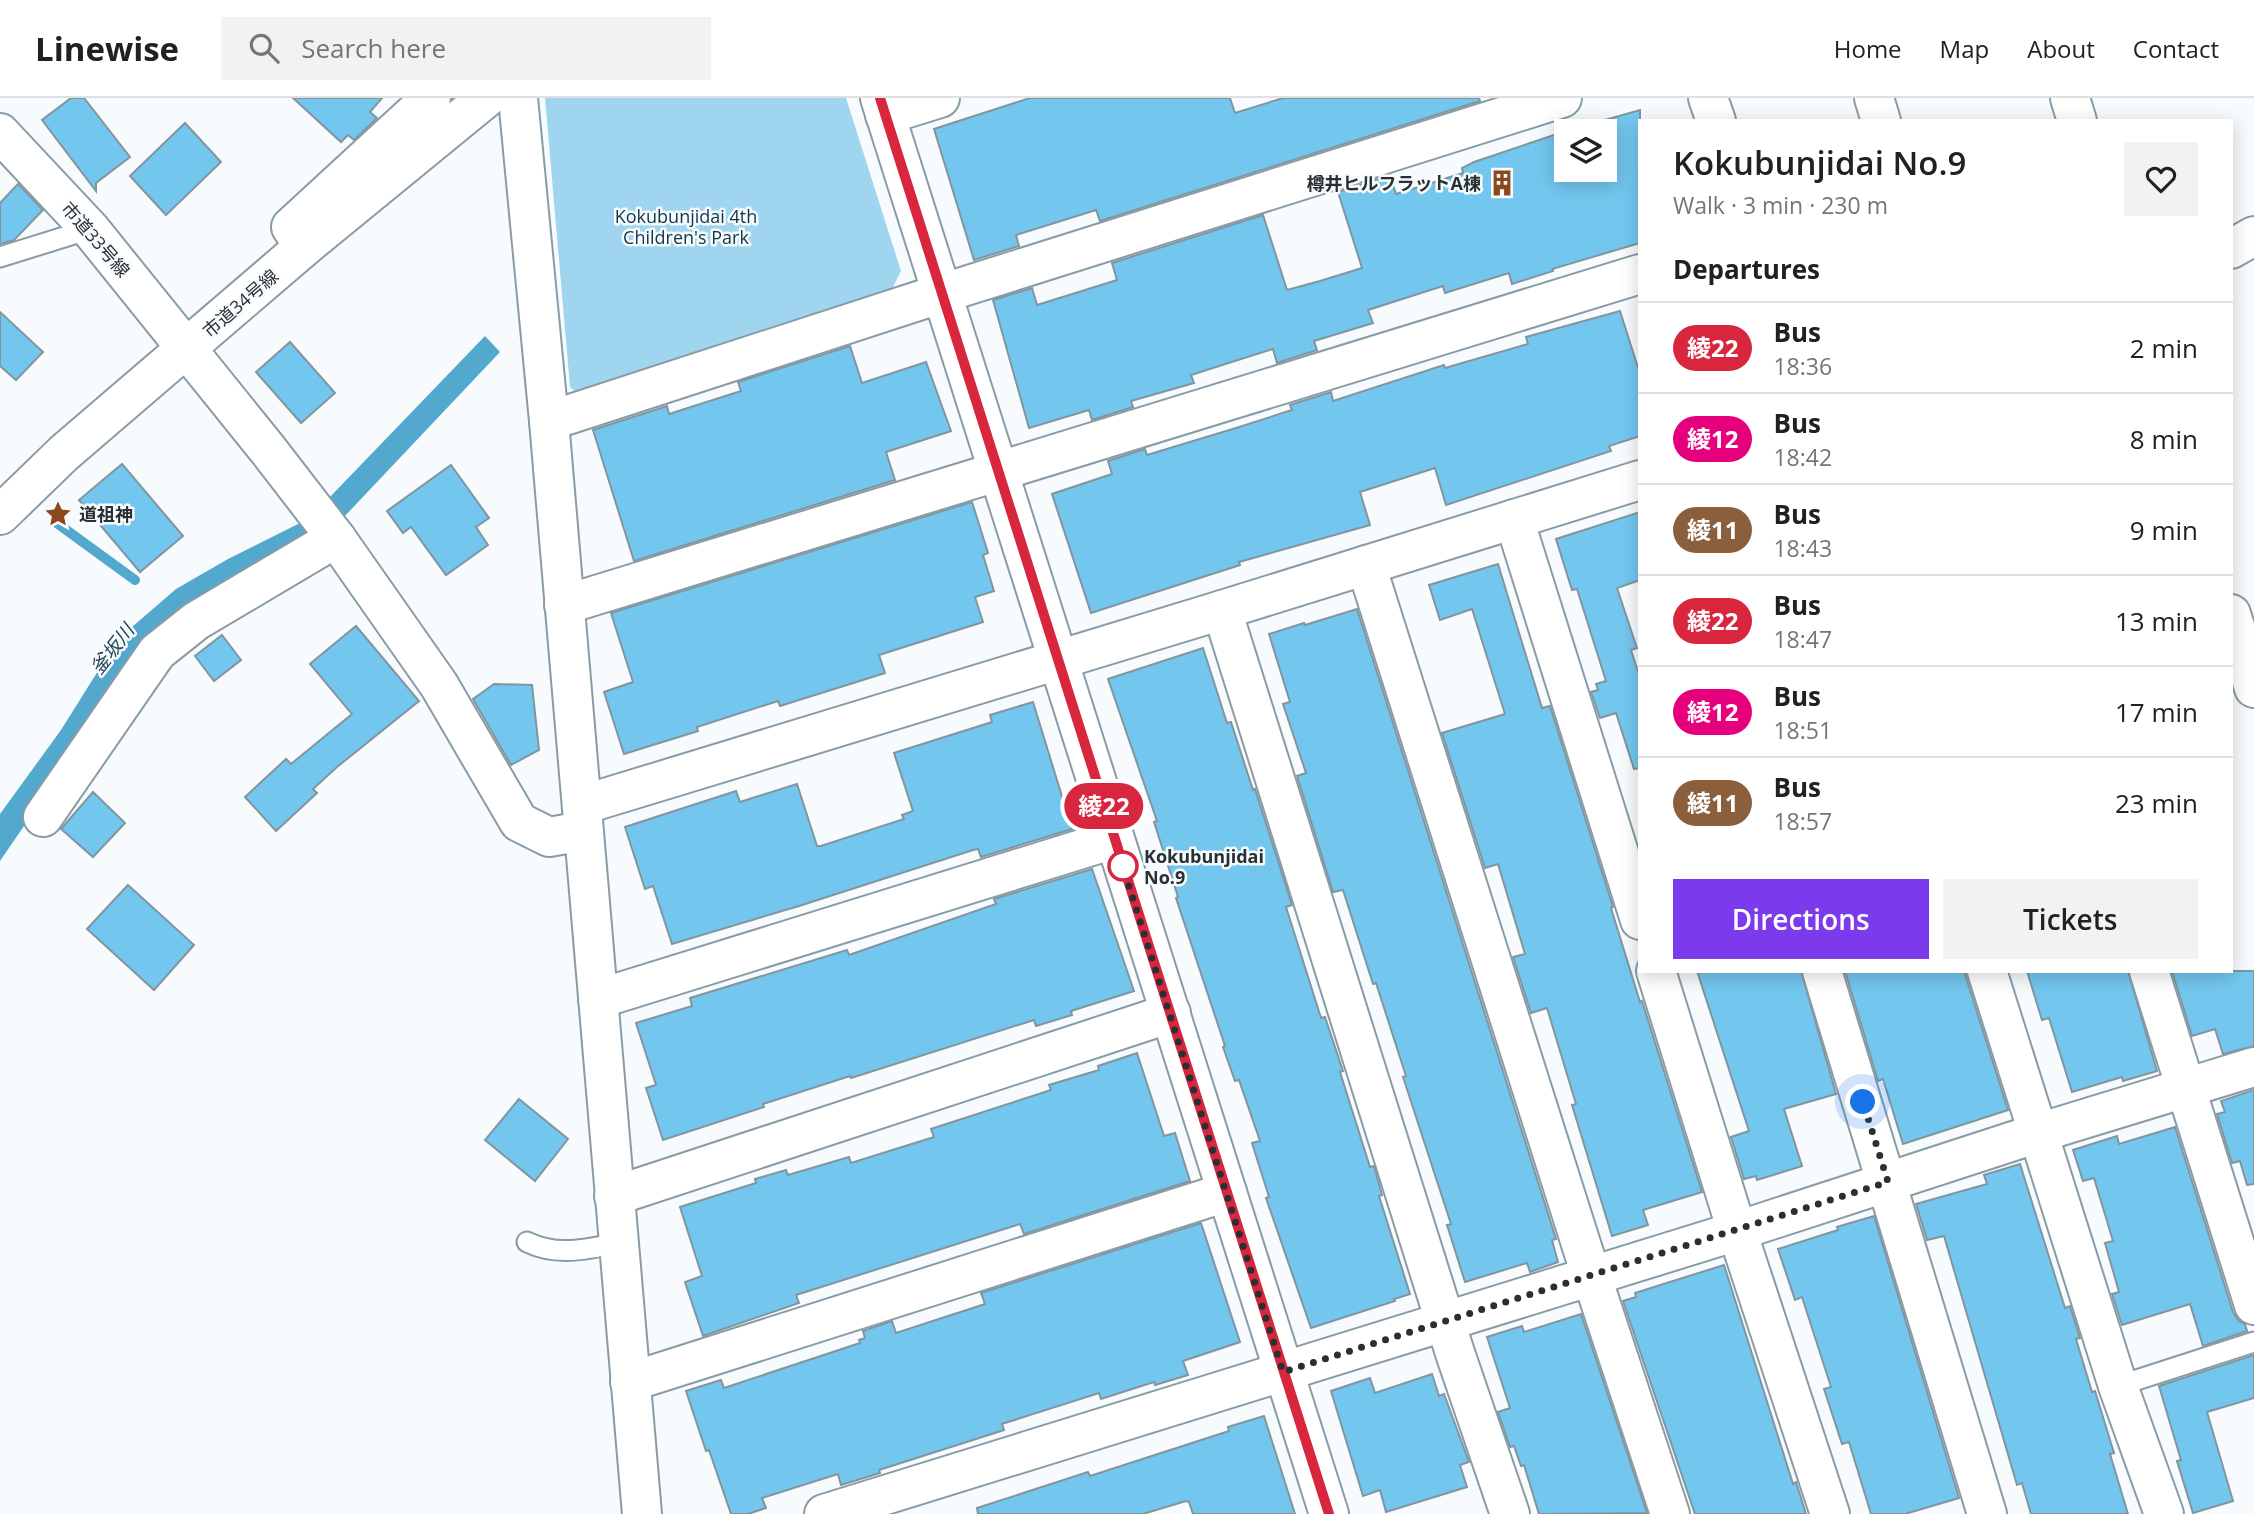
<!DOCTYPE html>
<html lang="en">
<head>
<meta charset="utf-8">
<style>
  :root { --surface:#fff; --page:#f2f2f2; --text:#202124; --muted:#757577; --line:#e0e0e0; --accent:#7c3aed }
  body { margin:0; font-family:"Open Sans","Noto Sans JP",sans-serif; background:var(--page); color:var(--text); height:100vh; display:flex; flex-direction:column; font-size:26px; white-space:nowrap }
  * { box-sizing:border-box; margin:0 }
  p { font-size:23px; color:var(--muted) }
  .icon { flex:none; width:38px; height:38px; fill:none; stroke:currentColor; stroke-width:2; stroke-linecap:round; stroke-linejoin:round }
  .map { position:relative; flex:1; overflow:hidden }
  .side { position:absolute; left:1638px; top:21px; width:595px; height:854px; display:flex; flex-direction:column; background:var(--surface); border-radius:0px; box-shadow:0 4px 18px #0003 }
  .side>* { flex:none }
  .badge { padding:0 14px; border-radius:23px; font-size:24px; line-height:46px }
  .controls { position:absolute; left:1554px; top:21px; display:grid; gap:14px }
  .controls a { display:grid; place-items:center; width:63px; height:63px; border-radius:0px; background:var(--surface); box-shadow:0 4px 18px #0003; font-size:35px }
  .you { position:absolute; width:35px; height:35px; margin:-18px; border:5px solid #fff; border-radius:50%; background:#1a73e8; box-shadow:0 0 0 10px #1a73e833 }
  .map>.badge { position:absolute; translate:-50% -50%; box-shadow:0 0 0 4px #fff }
  h2 { padding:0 35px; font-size:26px; line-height:63px }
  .round { display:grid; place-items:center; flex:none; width:74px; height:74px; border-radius:0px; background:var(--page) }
  .headline { display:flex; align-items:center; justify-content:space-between; height:119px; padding:0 35px }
  h1 { font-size:33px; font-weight:600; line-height:52px }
  .action { display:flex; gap:14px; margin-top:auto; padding:14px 35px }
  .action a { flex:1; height:80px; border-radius:0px; background:var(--accent); color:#fff; font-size:28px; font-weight:600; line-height:80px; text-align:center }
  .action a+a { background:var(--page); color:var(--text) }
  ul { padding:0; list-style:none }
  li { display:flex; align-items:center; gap:21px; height:91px; padding:0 35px; border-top:2px solid var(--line) }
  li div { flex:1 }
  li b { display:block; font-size:26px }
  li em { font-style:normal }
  li .badge { min-width:77px; font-weight:700; text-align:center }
  header { display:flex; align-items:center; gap:42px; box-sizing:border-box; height:98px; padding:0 35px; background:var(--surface); border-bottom:2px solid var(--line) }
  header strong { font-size:33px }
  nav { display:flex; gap:38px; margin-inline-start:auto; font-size:24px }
  .search { width:490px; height:63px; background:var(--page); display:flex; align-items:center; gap:18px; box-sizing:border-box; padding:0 24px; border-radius:0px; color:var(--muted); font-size:26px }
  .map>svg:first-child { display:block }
</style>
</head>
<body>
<header>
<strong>Linewise</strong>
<div class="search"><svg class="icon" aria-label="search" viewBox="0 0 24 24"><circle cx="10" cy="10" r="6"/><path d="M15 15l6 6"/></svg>Search here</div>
<nav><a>Home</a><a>Map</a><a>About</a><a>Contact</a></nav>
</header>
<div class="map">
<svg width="2254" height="1416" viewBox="0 0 2254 1416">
  <rect width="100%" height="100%" fill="#f7fbfd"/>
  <polygon fill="#a0d5f0" points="545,0 846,0 901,173 891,193 582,300 570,289"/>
  <g fill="#53a8ce">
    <polygon points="485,238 500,254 343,420 328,401"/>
    <polygon points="300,425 314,445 137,563 0,763 0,716 61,632 98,573 132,529 176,491 228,461"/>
  </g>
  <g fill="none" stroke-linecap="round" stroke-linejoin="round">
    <polyline stroke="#53a8ce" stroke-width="10" points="54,423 135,482"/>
  </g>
  <g fill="#73c7ef" stroke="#82959f" stroke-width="2">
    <polygon points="71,0 84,0 130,59 96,85 96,93 42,22"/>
    <polygon points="293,0 382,0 370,14 377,20 354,42 348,37 341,44"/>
    <polygon points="1030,0 1230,0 1235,15 1283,0 1479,0 1480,3 1100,123 1096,112 1016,137 1019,148 974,162 934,31"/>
    <polygon points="1640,12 1640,145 1552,171 1553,173 1512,186 1509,175 1445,195 1443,188 1368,212 1373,225 1314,243 1317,252 1277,265 1273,251 1191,277 1194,285 1131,303 1133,309 1092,322 1089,312 1029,330 993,202 1032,190 1037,207 1117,182 1112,165 1263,117 1287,192 1320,183 1362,170 1338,94 1390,77 1396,96 1463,75 1462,70 1474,64 1566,33 1566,72 1605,72 1605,33 1566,33"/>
    <polygon points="185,25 221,64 166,117 130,78"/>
    <polygon points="18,86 43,112 14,142 0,146 0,105"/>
    <polygon points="1620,213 1640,276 1640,338 1609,348 1611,353 1446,407 1435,370 1360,394 1370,427 1239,464 1240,467 1091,515 1052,396 1112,376 1108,363 1145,351 1147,357 1236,330 1292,312 1290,307 1331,294 1333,303 1444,267 1445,270 1528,246 1526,239"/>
    <polygon points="0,214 43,254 16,282 0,268"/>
    <polygon points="290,244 335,295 301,325 256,274"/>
    <polygon points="850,248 862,285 926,264 951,333 886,354 895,382 634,463 593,332 667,308 669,316 741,293 738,284"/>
    <polygon points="122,366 183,438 140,474 79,402"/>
    <polygon points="451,367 489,420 476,429 488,447 446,477 411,429 403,435 387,413"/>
    <polygon points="972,404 988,455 983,457 994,493 975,499 983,524 879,557 885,575 780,608 778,603 697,629 698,633 624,656 604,594 633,584 611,515"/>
    <polygon points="1640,414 1640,482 1617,490 1637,550 1631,552 1640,580 1640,670 1634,671 1616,615 1600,620 1591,594 1598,592 1596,586 1606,583 1577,491 1572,492 1556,441"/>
    <polygon points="1498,466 1542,610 1550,608 1613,809 1611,810 1640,904 1642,903 1702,1094 1643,1112 1648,1127 1612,1138 1572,1007 1576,1006 1547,910 1531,915 1513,859 1525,856 1498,766 1485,770 1442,635 1505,616 1472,511 1440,522 1429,487"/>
    <polygon points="1357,511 1556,1141 1552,1142 1558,1164 1530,1174 1527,1165 1465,1184 1447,1127 1451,1126 1403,979 1406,978 1376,885 1373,886 1343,792 1333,794 1297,678 1306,675 1283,606 1290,604 1269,536 1304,525 1305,527"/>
    <polygon points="356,528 419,603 337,669 313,691 317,695 276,733 245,699 286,661 291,666 352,616 310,566"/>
    <polygon points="222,537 241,562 214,583 195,558"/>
    <polygon points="1203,550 1227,625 1231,624 1253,692 1255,691 1292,807 1286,809 1321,920 1325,919 1343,973 1340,974 1370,1069 1374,1068 1382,1097 1379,1098 1410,1196 1394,1201 1395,1203 1311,1230 1266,1100 1269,1099 1252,1045 1260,1043 1239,982 1235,983 1223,949 1225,948 1176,800 1178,799 1154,724 1157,723 1108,581"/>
    <polygon points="494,586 532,587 539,652 511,667 473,601"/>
    <polygon points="1033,604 1072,731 981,759 978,751 973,752 799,808 672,846 653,788 645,791 625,729 736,693 740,704 797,686 817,748 821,748 904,721 902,717 913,713 894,655 992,624 990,617"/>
    <polygon points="93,694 125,725 93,759 61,731"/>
    <polygon points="1092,771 1134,893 1071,913 1072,917 1036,928 1034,922 851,980 850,978 763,1006 764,1009 663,1042 646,990 656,987 636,925 692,908 690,900 847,852 849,857 996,806 994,801"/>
    <polygon points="128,787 194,847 154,892 87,831"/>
    <polygon points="1697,873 1801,873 1836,996 1784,1011 1802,1068 1757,1082 1756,1078 1744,1081 1731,1039 1749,1033"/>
    <polygon points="1845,873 1964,873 2008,1012 1903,1046 1883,981 1878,983"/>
    <polygon points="2027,873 2128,873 2157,973 2123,983 2122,979 2072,994 2049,920 2042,922"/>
    <polygon points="2172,873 2254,873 2254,948 2223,956 2215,931 2192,938"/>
    <polygon points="1137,955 1164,1038 1175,1035 1190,1083 1024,1136 1020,1126 796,1197 799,1205 703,1238 685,1184 702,1178 680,1109 756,1085 755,1081 786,1072 788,1077 849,1059 851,1065 934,1039 931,1031 1051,992 1049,987 1099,972 1098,968"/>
    <polygon points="2254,992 2254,1086 2247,1087 2240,1063 2232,1065 2217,1016 2225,1014 2221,1003"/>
    <polygon points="519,1001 568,1041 535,1083 485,1042"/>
    <polygon points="2175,1029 2233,1214 2239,1223 2245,1226 2247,1233 2203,1248 2190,1206 2122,1227 2112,1196 2119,1194 2105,1145 2113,1143 2094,1080 2083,1083 2073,1052 2117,1038 2119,1046"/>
    <polygon points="2020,1066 2065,1210 2070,1208 2080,1240 2076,1241 2092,1294 2095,1293 2114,1355 2110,1356 2128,1416 2031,1416 2022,1385 2017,1387 1944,1138 1927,1142 1916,1106 1987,1086 1984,1077"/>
    <polygon points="1874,1118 1959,1400 1905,1416 1871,1416 1849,1344 1842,1346 1824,1291 1831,1289 1802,1199 1795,1202 1778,1151 1838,1132 1837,1129"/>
    <polygon points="1201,1125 1240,1244 1183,1263 1188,1277 1155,1287 1154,1284 1101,1301 1099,1295 1002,1326 1004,1332 879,1372 880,1375 841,1387 838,1376 762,1400 766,1410 748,1416 731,1416 709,1352 706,1353 686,1293 721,1282 724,1290 860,1245 859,1242 865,1240 863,1233 892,1223 896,1235 985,1206 981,1195"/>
    <polygon points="1724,1167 1793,1386 1796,1384 1806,1416 1695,1416 1623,1203 1636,1199 1635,1195"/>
    <polygon points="1581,1216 1647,1415 1539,1416 1524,1367 1521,1368 1514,1348 1510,1349 1498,1314 1510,1310 1487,1239 1522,1228 1524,1234"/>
    <polygon points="2254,1257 2254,1300 2207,1314 2233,1403 2193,1415 2177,1363 2181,1362 2159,1288"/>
    <polygon points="1432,1276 1439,1298 1444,1296 1469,1364 1460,1367 1467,1389 1386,1414 1380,1392 1363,1398 1331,1293 1370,1280 1375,1295"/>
    <polygon points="1264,1318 1295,1416 1193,1416 1189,1404 1186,1403 1143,1416 978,1416 977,1410 1088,1374 1090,1378 1229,1333 1228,1329"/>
  </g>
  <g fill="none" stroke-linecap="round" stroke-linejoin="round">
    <g stroke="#899ca6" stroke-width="23">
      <g id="lane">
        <polyline points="0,159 90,131"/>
        <path d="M 527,1144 C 558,1159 586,1151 619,1145"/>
        <polyline points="2118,1288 2254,1244"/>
      </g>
    </g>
    <g stroke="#899ca6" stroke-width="42">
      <g id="street">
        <polyline points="518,0 549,323 642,1416"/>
        <polyline points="1708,0 1716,23"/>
        <polyline points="1874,0 1881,23"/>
        <polyline points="885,17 940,0"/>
        <polyline points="0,35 90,131 269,353 336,440 439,587 519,724 549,739 583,733"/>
        <polyline points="304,149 291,129 431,0"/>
        <polyline points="2231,151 2254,138"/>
        <polyline points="549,323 918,203 1562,0"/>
        <polyline points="1514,421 1640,822"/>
        <polyline points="1366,467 1582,1149 1670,1416"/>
        <polyline points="564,507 1640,176"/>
        <polyline points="43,719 157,554 196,523 336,440"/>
        <polyline points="1656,873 1737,1133 1830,1416"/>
        <polyline points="1822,873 1987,1416"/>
        <polyline points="1987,873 2118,1288 2164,1416"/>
        <polyline points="2149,873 2254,1207"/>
        <polyline points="598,901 1114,741"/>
        <polyline points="614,1098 1171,915"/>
        <polyline points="630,1284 1227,1094"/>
        <polyline points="824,1416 1737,1133 2038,1035 2254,969"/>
        <polyline points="1510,1416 1455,1255 1222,512 1640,382"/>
      </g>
    </g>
    <g stroke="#899ca6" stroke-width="42">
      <g id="secondary">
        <polyline points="880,0 1329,1416"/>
        <polyline points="2070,0 2077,23"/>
        <polyline points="0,417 64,355 304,149 486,0"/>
        <polyline points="2231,516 2254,590"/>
        <polyline points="582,707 1222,512"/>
      </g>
    </g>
    <use href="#lane" stroke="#fff" stroke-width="19"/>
    <use href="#street" stroke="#fff" stroke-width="38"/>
    <use href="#secondary" stroke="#fff" stroke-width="38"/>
  </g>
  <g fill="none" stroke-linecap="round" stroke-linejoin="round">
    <g stroke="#fff" stroke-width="16">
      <polyline id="line" points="880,0 1329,1416"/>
    </g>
    <use href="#line" stroke="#d7263d" stroke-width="10"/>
    <polyline stroke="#293034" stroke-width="7" stroke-dasharray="0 12.6" points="1123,768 1122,766 1283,1274 1888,1084 1863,1004"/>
  </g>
  <defs>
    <g id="building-bare" transform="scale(2.1)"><path d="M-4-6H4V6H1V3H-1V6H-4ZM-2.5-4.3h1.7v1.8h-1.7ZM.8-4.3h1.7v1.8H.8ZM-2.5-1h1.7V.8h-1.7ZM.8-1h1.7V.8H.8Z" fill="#8c481c" stroke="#f7fbfd" stroke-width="2.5" paint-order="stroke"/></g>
    <g id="sight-bare" transform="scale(2.1)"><path d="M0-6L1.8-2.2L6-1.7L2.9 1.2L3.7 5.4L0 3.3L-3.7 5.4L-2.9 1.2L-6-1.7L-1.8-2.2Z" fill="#8c481c" stroke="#f7fbfd" stroke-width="2.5" paint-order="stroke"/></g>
  </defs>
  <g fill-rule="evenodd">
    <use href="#building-bare" x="1502" y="85"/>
    <use href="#sight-bare" x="58" y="416"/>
  </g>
  <circle fill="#fff" stroke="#d7263d" stroke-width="3.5" cx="1123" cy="768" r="14"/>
  <g text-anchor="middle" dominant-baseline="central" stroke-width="5" stroke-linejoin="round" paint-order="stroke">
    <g font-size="18" font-weight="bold" fill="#293034" stroke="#f7fbfd" text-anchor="end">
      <text x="1481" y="85">樽井ヒルフラットA棟</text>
      <text x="79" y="416" text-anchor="start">道祖神</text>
    </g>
    <g font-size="18" fill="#0f3647" stroke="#f7fbfd">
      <text x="686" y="118">Kokubunjidai 4th<tspan x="686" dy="21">Children's Park</tspan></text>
    </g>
    <g font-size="18" fill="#293034" stroke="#f7fbfd">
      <text transform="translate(96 141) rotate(49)">市道33号線</text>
      <text transform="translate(240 205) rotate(-41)">市道34号線</text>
    </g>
    <g font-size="18" font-weight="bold" fill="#293034" stroke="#f7fbfd" text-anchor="start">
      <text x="1144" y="758">Kokubunjidai<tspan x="1144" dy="21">No.9</tspan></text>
    </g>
    <g font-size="19" font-style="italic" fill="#214758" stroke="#f7fbfd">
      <text transform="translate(112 551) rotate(-52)">釜坂川</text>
    </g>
  </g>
</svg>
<div class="controls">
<a><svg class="icon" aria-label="layers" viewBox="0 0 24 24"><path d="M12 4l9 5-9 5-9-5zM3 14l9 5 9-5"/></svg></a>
</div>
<div class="you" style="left:1863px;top:1004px"></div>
<b class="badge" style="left:1104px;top:708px;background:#d7263d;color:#fff">綾22</b>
<section class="side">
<div class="headline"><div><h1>Kokubunjidai No.9</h1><p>Walk · 3 min · 230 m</p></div><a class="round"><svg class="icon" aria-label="heart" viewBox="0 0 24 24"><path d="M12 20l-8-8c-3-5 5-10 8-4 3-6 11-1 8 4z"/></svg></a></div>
<h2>Departures</h2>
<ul>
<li><span class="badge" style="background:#d7263d;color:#fff">綾22</span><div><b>Bus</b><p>18:36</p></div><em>2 min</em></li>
<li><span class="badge" style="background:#e6007e;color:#fff">綾12</span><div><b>Bus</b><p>18:42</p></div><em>8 min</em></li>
<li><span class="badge" style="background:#8b5e3c;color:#fff">綾11</span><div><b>Bus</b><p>18:43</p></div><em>9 min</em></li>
<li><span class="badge" style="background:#d7263d;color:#fff">綾22</span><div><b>Bus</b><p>18:47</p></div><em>13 min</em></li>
<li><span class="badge" style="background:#e6007e;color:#fff">綾12</span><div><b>Bus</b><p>18:51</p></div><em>17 min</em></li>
<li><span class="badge" style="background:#8b5e3c;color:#fff">綾11</span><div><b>Bus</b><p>18:57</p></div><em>23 min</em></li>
</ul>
<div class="action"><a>Directions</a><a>Tickets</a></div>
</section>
</div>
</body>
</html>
